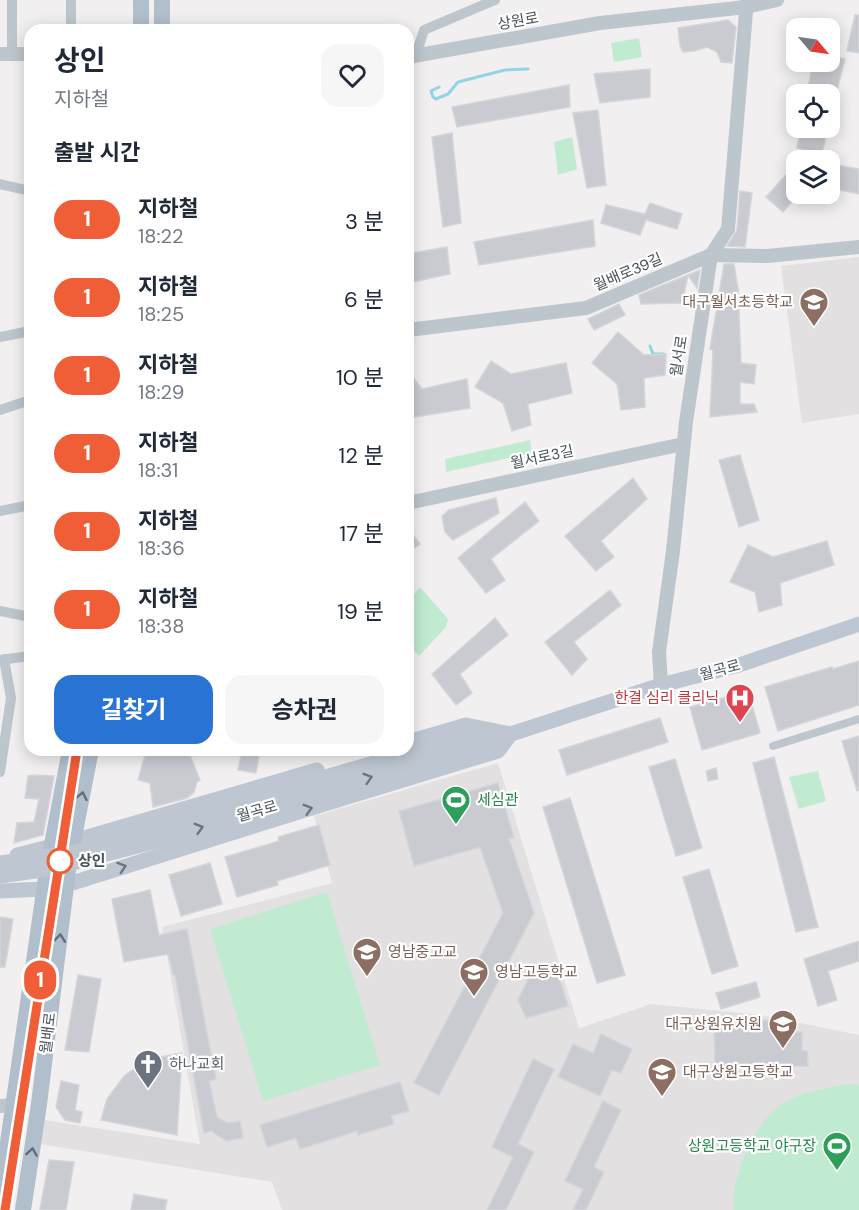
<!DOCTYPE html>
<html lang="ko">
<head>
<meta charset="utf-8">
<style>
  :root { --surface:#fff; --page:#f6f6f7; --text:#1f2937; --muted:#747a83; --accent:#2873d3 }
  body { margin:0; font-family:"DM Sans","Noto Sans KR",sans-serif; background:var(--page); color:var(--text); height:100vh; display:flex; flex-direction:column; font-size:22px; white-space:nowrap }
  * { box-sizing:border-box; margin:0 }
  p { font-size:20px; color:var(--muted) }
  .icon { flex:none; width:33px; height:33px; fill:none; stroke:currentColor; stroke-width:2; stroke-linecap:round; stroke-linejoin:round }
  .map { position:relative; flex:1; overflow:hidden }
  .panel { position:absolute; left:24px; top:24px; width:390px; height:732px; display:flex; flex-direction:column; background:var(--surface); border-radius:18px; box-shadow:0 3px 15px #0003 }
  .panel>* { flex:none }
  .badge { padding:0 12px; border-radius:20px; font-size:21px; line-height:39px }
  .needle { width:39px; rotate:119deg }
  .buttons { position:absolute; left:786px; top:18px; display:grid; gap:12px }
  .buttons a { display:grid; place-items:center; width:54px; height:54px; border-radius:12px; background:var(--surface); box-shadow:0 3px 15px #0003; font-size:30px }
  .map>.badge { position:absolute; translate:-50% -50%; box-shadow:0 0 0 3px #fff }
  h2 { padding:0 30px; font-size:22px; line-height:54px }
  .round { display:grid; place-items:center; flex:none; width:63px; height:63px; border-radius:18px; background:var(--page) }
  .head { display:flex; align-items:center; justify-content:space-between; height:102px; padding:0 30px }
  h1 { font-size:28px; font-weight:700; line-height:45px }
  .button { display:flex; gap:12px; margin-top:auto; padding:12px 30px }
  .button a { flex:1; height:69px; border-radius:18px; background:var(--accent); color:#fff; font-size:24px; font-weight:700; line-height:69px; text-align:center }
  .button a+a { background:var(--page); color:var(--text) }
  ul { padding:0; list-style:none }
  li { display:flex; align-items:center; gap:18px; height:78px; padding:0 30px }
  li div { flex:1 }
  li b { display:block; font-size:22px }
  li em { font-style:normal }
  li .badge { min-width:66px; font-weight:700; text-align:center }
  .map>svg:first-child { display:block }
</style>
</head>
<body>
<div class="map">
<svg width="859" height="1210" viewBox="0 0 859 1210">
  <rect width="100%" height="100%" fill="#f1efef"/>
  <g fill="#e2e0e0">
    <polygon points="859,257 859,414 802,423 781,266"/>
    <polygon points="498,763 579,1028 651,1004 761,1015 859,1035 859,1210 282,1210 272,1182 40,1144 44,1120 200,1144 162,927 332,883 314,816"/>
  </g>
  <g fill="#c1ebd1">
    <polygon points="639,38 642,57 614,62 611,43"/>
    <polygon points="572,137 577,169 558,175 554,142"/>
    <polygon points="530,440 532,453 446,472 445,459"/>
    <polygon points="420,587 448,619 446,627 419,656 408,644 408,601"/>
    <polygon points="818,771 826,801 799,809 789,777"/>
    <polygon points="327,892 380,1065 263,1101 210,929"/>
    <path d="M 847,1084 L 859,1085 L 859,1210 L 734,1210 C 730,1176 757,1115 789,1100 C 807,1091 827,1088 847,1084 Z"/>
  </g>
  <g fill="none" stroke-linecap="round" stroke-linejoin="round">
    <g stroke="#92d4e5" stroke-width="3">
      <polyline points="439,87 431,91 433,97 436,99 448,94 458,82 505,70 528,69"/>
      <polyline points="650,346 653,354 664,354"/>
    </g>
  </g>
  <g fill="#c9cbd1" stroke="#d3d5da" stroke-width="1.5">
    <polygon points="855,15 859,15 859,53 847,51"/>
    <polygon points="728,20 736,27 732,63 721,62 717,52 707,47 694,51 683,52 680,46 678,28"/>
    <polygon points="830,55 845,59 836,94 807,94 813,62 830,62"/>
    <polygon points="650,69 650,97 600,103 594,74"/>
    <polygon points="569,85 570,107 457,127 452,107"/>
    <polygon points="598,110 606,185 587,188 573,113"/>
    <polygon points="801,128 828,128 822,153 797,148"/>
    <polygon points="452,133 461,223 443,227 432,137"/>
    <polygon points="796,164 796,197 783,212 766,197"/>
    <polygon points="830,164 859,169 859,194 830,188"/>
    <polygon points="740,191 752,193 745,247 727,246 737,230"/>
    <polygon points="650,203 682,214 677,229 646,220 640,235 601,223 606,205 645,214"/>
    <polygon points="593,220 595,246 479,265 474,242"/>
    <polygon points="447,247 450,274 408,283 408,254"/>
    <polygon points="724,264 734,264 738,289 741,363 756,365 754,384 740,382 740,404 754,404 757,412 710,417 713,350 710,349"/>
    <polygon points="700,270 697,288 688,275 682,303 641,304 639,295"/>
    <polygon points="619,304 625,315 594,330 588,319"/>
    <polygon points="618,332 644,355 666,354 665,375 644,378 645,407 621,410 617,384 592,363"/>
    <polygon points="491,361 511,374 566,363 572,393 528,404 531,425 512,431 503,403 475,387"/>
    <polygon points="408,371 422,389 467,379 470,408 408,418"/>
    <polygon points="740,455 759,520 739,527 719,460"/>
    <polygon points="633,478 647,499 601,541 614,557 596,571 565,536"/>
    <polygon points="496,498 499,513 453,540 445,532 442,516 449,510"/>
    <polygon points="525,502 539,521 491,559 505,580 486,593 458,558"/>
    <polygon points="408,528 420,544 408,552"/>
    <polygon points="827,541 834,565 780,583 782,605 759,612 755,592 730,582 748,545 773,557"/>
    <polygon points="610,590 621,605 574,642 587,659 572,675 545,642"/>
    <polygon points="495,618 508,635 460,674 472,693 456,705 432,674"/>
    <polygon points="859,661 859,705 778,731 765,687 832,667 833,669"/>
    <polygon points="748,691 760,733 702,750 690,707"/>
    <polygon points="660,718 668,742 567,775 559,750"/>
    <polygon points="859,736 859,790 857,791 842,741"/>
    <polygon points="159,750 188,750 200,780 197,782 194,792 187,798 153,807 150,783 138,780 145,755"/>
    <polygon points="242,750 260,750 256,773 238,770"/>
    <polygon points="774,757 818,927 796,932 753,763"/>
    <polygon points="675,759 702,848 676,856 649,767"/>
    <polygon points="716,768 718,779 708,781 706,771"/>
    <polygon points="34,775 54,776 43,835 14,843 17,823 34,822 39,799 25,798 28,776"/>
    <polygon points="498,783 514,838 509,839 534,913 439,1095 414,1083 503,913 480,847 414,866 399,811"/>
    <polygon points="570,798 625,975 597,983 543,807"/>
    <polygon points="319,825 330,865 277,881 278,885 237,897 225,857 279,841 278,837"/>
    <polygon points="210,863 222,904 181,916 169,875"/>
    <polygon points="709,869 738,966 712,974 683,877"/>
    <polygon points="150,890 159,935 187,929 216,1079 209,1081 217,1117 227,1123 240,1121 243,1138 226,1141 211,1131 204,1133 175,975 173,975 168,954 124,962 112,899"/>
    <polygon points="0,917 13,919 5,967 0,967"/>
    <polygon points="859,941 859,961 828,971 837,1000 818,1006 804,959"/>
    <polygon points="555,965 568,1006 526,1018 518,1000 532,971"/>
    <polygon points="78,975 101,979 89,1052 65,1050"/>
    <polygon points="756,982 760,997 721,1009 716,993"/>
    <polygon points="748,1018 749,1021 776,1020 776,1033 802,1032 802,1051 807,1051 808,1066 715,1068 714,1019"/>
    <polygon points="601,1034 632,1049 621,1073 612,1070 600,1096 558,1077 573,1044 593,1053"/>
    <polygon points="182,1053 177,1135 101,1120 107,1099 124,1076 141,1064 161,1057"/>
    <polygon points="533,1059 554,1069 518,1144 534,1152 506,1210 487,1210 513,1157 492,1147"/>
    <polygon points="61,1081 79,1085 75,1110 82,1112 80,1123 65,1120 56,1107"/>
    <polygon points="400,1082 409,1111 391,1116 394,1124 358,1135 357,1131 300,1149 296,1138 267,1147 260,1125"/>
    <polygon points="603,1101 621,1110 594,1167 604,1172 586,1210 573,1210 583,1189 565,1181"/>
    <polygon points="49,1160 74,1162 66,1210 40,1210"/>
    <polygon points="134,1194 167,1200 165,1210 131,1210"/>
  </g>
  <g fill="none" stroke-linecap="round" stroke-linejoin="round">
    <polyline stroke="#bec6cd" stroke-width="8" points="773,746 859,719"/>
    <g stroke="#bec6cd" stroke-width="10">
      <polyline points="71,0 71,30"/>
      <polyline points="12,54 12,0"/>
      <polyline points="416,55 424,30 495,0"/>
      <polyline points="0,184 30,191"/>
      <polyline points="0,337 30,331"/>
      <polyline points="0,410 30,400"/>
      <polyline points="0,511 30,505"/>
      <polyline points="0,611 30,617"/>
      <polyline points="0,660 30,656"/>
      <polyline points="0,772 11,698 4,659"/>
    </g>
    <g stroke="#bec6cd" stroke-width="14">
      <polyline points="0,54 30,54"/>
      <polyline points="408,57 600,23 746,7 777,0"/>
      <polyline points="408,330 586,308 711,255 767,256 859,247"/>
      <polyline points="408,503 683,444"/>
      <polyline points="661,685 659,652 673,551 686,422 711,255 728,229 747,0"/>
      <polyline points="0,1106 13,1105"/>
    </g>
    <g stroke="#bec7d1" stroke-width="15">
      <polyline points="408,742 466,725 511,734 661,685 739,665 859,624"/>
      <polyline points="308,782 471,735 487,734"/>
      <polyline points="312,795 507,735"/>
      <polyline points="17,855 84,838 317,770"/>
      <polyline points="0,891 44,889 66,885 308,809 498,751 511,734"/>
    </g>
    <g stroke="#b1becb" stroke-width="16">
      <polyline points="162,0 162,30"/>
      <polyline points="141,30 141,0"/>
      <polyline points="0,1198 47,871 70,750"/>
      <polyline points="23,1210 39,1104 69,862 91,750"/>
    </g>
    <g stroke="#bec7d1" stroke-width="15">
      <polyline points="0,863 77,852 308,782"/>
      <polyline points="0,876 49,869 153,842 312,795"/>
    </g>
  </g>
  <defs><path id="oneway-chevron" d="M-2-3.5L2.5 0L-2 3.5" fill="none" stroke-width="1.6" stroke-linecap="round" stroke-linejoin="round" transform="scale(1.5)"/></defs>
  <g stroke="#6b757e">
    <use href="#oneway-chevron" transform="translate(368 778) rotate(-17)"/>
    <use href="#oneway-chevron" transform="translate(308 809) rotate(-16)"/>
    <use href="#oneway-chevron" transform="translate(199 828) rotate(-16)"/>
    <use href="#oneway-chevron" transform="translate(122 867) rotate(-18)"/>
  </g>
  <g stroke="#626d77">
    <use href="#oneway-chevron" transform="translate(82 796) rotate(-79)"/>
    <use href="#oneway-chevron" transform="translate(60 938) rotate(-83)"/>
    <use href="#oneway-chevron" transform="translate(32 1152) rotate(-81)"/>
  </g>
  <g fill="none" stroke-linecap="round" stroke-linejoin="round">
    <g stroke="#fff" stroke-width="14">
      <polyline id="line" points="5,1210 77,750"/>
    </g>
    <use href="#line" stroke="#ef5e37" stroke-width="9"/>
  </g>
  <defs>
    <g id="school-pin" transform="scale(1.5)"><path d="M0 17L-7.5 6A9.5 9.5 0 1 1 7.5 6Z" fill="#8d6e63" stroke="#fff"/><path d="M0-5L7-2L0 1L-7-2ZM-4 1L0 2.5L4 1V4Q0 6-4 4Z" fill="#fff"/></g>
    <g id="hospital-pin" transform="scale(1.5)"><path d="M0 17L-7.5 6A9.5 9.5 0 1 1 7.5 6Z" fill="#e0444e" stroke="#fff"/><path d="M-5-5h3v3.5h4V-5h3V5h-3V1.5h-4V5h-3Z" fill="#fff"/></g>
    <g id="stadium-pin" transform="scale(1.5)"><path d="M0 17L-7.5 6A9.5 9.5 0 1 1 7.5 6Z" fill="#2e9e5b" stroke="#fff"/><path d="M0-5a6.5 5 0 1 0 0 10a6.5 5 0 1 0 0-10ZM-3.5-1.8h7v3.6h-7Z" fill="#fff"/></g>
    <g id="church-pin" transform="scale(1.5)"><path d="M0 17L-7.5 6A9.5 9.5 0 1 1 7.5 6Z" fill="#6b7280" stroke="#fff"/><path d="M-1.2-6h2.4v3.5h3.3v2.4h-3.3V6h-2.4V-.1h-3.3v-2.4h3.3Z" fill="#fff"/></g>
  </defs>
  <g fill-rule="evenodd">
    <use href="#school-pin" x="814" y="302"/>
    <use href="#hospital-pin" x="740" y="698"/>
    <use href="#stadium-pin" x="456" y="800"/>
    <use href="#school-pin" x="367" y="952"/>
    <use href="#school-pin" x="474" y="972"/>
    <use href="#school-pin" x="783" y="1024"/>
    <use href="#church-pin" x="148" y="1064"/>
    <use href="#school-pin" x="662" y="1072"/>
    <use href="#stadium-pin" x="837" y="1146"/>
  </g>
  <circle fill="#fff" stroke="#ef5e37" stroke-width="3" cx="60" cy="861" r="12"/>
  <g text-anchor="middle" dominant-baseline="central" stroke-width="4.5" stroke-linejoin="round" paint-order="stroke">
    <g font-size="15" fill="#48525b" stroke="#fff">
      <text transform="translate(518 21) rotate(-10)">상원로</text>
      <text transform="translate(628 272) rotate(-23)">월배로39길</text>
      <text transform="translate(679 356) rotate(-81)">월서로</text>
      <text transform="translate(542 457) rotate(-12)">월서로3길</text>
      <text transform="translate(720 670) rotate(-15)">월곡로</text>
      <text transform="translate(257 811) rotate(-16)">월곡로</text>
      <text transform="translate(48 1033) rotate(-83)">월배로</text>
    </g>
    <g font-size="15" fill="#785e54" stroke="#fff" text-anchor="start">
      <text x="793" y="302" text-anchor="end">대구월서초등학교</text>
      <text x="388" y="952">영남중고교</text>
      <text x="495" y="972">영남고등학교</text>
      <text x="762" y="1024" text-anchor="end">대구상원유치원</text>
      <text x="683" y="1072">대구상원고등학교</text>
    </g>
    <g font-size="15" fill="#be3a42" stroke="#fff" text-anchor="end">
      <text x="719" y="698">한결 심리 클리닉</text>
    </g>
    <g font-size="15" fill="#27864d" stroke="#fff" text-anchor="start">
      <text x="477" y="800">세심관</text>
      <text x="816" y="1146" text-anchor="end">상원고등학교 야구장</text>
    </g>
    <g font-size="15" font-weight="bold" fill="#48525b" stroke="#fff" text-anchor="start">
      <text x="78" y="861">상인</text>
    </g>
    <g font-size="15" fill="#5b616d" stroke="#fff" text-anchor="start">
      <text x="169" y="1064">하나교회</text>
    </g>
  </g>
</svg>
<div class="buttons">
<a><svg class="needle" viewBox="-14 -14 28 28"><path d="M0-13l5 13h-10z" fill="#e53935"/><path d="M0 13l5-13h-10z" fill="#747a83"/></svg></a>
<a><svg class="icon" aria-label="locate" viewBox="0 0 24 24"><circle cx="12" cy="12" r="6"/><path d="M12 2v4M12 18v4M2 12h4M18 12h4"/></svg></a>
<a><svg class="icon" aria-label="layers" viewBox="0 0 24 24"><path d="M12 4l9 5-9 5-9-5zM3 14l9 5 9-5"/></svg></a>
</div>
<b class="badge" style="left:40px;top:980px;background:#ef5e37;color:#fff">1</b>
<section class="panel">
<div class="head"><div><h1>상인</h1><p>지하철</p></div><a class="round"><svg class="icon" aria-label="heart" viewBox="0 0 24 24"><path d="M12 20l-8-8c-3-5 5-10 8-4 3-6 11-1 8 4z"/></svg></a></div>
<h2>출발 시간</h2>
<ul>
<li><span class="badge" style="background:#ef5e37;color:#fff">1</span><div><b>지하철</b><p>18:22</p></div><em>3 분</em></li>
<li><span class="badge" style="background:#ef5e37;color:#fff">1</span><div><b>지하철</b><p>18:25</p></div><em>6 분</em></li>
<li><span class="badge" style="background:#ef5e37;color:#fff">1</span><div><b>지하철</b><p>18:29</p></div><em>10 분</em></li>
<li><span class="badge" style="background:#ef5e37;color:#fff">1</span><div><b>지하철</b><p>18:31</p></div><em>12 분</em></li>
<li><span class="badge" style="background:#ef5e37;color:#fff">1</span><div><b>지하철</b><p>18:36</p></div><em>17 분</em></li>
<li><span class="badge" style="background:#ef5e37;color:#fff">1</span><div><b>지하철</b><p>18:38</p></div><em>19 분</em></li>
</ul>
<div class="button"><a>길찾기</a><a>승차권</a></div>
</section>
</div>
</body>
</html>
